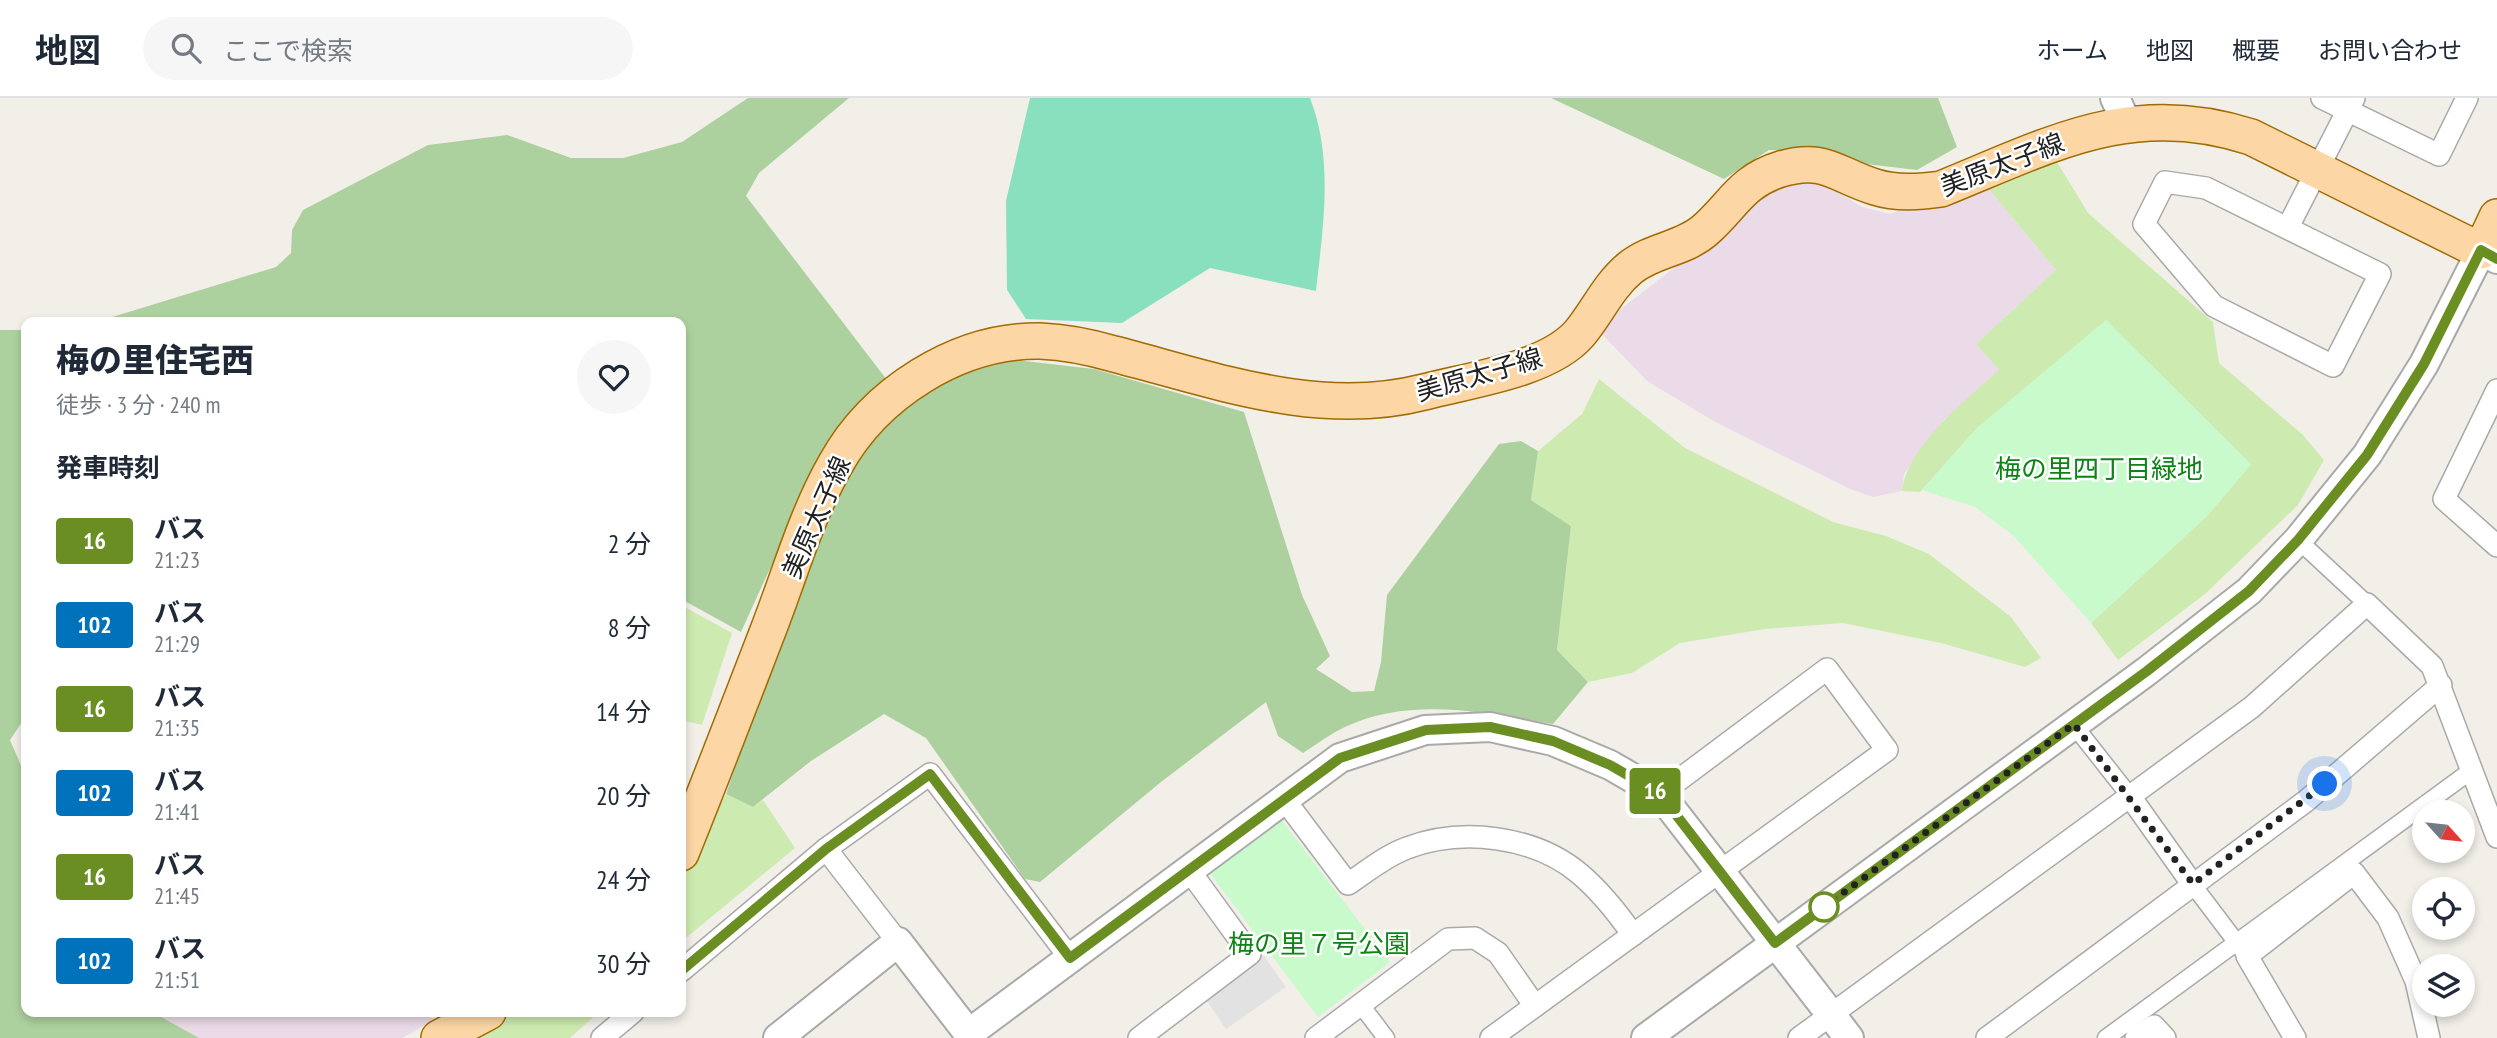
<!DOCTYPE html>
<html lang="ja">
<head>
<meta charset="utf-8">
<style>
  :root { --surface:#fff; --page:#f6f6f7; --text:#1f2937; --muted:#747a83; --line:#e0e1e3 }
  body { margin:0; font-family:"PT Sans Narrow","Noto Sans JP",sans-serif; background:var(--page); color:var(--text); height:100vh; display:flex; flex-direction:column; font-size:26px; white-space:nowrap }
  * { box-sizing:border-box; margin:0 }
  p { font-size:23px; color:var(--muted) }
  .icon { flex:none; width:38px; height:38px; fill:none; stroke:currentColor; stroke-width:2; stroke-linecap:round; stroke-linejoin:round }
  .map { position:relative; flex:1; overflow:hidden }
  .panel { position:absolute; left:21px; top:219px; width:665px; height:700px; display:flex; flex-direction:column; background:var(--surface); border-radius:14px; box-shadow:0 4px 10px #0003 }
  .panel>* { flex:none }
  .badge { padding:0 14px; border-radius:5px; font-size:24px; line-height:46px }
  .needle { width:46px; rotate:117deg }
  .buttons { position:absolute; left:2412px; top:702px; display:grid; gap:14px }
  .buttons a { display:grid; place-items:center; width:63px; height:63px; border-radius:50%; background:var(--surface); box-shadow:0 4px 10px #0003; font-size:35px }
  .you { position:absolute; width:35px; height:35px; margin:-18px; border:5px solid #fff; border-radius:50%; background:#1a73e8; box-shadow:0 0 0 10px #1a73e833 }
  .map>.badge { position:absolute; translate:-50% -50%; box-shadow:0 0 0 4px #fff }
  h2 { padding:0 35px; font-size:26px; line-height:63px }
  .round { display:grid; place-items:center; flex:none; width:74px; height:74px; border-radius:37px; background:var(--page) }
  .headline { display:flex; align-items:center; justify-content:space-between; height:119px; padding:0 35px }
  h1 { font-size:33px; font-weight:800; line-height:52px }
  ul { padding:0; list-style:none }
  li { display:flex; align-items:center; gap:21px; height:84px; padding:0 35px }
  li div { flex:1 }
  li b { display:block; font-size:26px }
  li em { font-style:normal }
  li .badge { min-width:77px; font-weight:700; text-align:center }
  header { display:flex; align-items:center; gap:42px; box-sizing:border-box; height:98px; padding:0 35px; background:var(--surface); border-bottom:2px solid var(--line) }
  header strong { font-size:33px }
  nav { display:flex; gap:38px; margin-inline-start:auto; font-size:24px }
  .search { width:490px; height:63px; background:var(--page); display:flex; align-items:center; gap:18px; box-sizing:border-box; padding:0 24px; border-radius:38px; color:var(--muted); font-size:26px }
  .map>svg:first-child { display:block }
</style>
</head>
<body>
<header>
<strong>地図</strong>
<div class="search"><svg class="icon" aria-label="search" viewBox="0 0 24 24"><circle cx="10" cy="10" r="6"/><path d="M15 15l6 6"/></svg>ここで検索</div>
<nav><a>ホーム</a><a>地図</a><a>概要</a><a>お問い合わせ</a></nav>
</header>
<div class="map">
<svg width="2497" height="940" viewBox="0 0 2497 940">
  <rect width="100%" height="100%" fill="#f2efe9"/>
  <g fill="#ebdbe8">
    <polygon points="1793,75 1824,85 1862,109 1890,116 1981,82 2056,172 1976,246 1999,272 1943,323 1904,376 1902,393 1873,399 1850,391 1717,325 1647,283 1599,233 1621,211 1692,156 1738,109"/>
    <polygon points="152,914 425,914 434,922 402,940 197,940"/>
  </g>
  <g fill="#cdebb0">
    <path d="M 2054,59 L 2088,115 L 2213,224 L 2219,265 L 2303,337 L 2324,362 L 2298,407 L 2205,496 L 2118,562 L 2091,525 L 2208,417 L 2251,366 L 1978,329 L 1920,394 L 1902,393 C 1908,347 1966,302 1999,272 L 1976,246 L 2056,172 L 1981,82 Z"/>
    <polygon points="1599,281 1685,350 1833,424 1886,438 1929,456 2011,519 2041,560 2025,569 1941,545 1843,525 1765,531 1680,545 1632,575 1588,584 1557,552 1571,428 1531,402 1538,353 1582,316"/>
    <polygon points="681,507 732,535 702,627 681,622"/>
    <polygon points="726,696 753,709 763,702 795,750 681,844 681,774"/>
    <polygon points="509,914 599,914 570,940 460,940"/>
  </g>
  <g fill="#add19e">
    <polygon points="748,0 849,0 759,75 746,98 887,282 856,308 818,365 741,534 681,501 681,224 83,224 109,220 276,169 291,155 292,132 303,112 428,47 507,37 571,60 623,60 682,44"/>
    <polygon points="1551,0 1938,0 1957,49 1917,72 1866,66 1819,53 1769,52 1724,81"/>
    <polygon points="0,232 26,232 26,618 10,642 26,679 26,914 152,914 199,940 0,940"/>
    <path d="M 1008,261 L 1094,271 L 1244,314 L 1302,497 L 1330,558 L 1316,571 L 1352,594 L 1374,593 L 1381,564 L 1387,497 L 1499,346 L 1521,343 L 1538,353 L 1531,402 L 1571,428 L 1557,552 L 1588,584 L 1553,626 C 1484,615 1412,598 1345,629 C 1330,636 1317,646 1303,655 L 1278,638 L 1266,604 L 1161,684 L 1040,784 L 1025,781 L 926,640 L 884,616 L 811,663 L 753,709 L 726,696 L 773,558 L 841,388 L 880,329 L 938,276 Z"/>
  </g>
  <g fill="#c8facc">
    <polygon points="2106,222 2251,366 2208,417 2091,525 2013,437 1975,409 1922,392 1978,329"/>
    <polygon points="1280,720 1390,864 1318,919 1209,774"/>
  </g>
  <path fill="#88e0be" d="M 1030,0 L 1310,0 C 1334,62 1323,128 1316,193 L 1210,170 L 1122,225 L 1026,221 L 1007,192 L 1006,103 Z"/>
  <polygon fill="#e2e2e2" points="1264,858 1286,889 1226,931 1205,900"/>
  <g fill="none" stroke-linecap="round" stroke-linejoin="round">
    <g stroke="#a9a9a9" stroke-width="19">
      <g id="pedestrian">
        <polyline points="2298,442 2367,506"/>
        <polyline points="2073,626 2129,697"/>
        <polyline points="2193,787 2243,853"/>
        <polyline points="1361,907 1386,940"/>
        <polyline points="2106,940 2472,672"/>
      </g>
    </g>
    <g stroke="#a9a9a9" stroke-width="24">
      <g id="minor">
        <polyline points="2322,0 2439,57 2467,0"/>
        <polygon points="2165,84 2206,90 2380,176 2333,268 2214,208 2144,126"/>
        <polyline points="2288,129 2354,0"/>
        <polyline points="2497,292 2444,401 2497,448"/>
        <polyline points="2129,697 2193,787"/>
        <path d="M 1284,701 L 1348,786 C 1366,774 1387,757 1407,750 C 1462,729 1535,738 1580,776 C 1601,794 1617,814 1633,837"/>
        <polyline points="826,751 898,844"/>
        <polyline points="681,873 826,751 930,676 1070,860"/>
        <polyline points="602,940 633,914"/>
        <polyline points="1139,940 1250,856 1189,772"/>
        <polyline points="1316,940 1448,841 1475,840 1498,855 1535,908"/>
        <polyline points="1491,940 1887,652 1827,571 1660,696"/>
        <polyline points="1799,940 2252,609 2367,506 2432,568 2497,739"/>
        <polyline points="1987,940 2306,703 2441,587"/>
        <polyline points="2136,940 2154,928 2165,940"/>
        <polyline points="2295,940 2247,858 2354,775 2388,820 2416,883 2429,940"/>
      </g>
    </g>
    <g stroke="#a9a9a9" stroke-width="32">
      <g id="tertiary">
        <polyline points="2115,0 2126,24"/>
        <polyline points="968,936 1340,660 1425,632 1490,629 1553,643 1610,667 1660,696 1849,940"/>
        <polyline points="778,940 898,844 972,940"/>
        <polyline points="1646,940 2147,573 2249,493 2298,442 2367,357 2424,266 2481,153 2497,161"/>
      </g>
    </g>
    <g stroke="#a06b00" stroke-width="38">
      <g id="primary">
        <path d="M 681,755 C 711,681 740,605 769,530 C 790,476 806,418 835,367 C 874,296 957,242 1040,243 C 1064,244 1090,249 1114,256 C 1215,282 1319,321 1424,294 C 1470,282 1547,272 1579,236 C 1597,215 1608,188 1630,170 C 1652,152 1683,151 1704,133 C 1733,108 1741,83 1781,71 C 1825,58 1836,77 1875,89 C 1897,96 1920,94 1941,91 C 2050,47 2132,0 2251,39 L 2481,153 L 2497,119"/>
        <polyline points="439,940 488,914"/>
      </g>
    </g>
    <use href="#pedestrian" stroke="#fff" stroke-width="16"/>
    <use href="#minor" stroke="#fff" stroke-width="21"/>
    <use href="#tertiary" stroke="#fff" stroke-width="28"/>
    <use href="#primary" stroke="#fcd6a4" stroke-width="35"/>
  </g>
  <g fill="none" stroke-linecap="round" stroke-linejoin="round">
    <g stroke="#fff" stroke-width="16">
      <polyline id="line" points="681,873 826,751 930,676 1070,860 1340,660 1426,632 1490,629 1553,643 1610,667 1660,696 1775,845 2147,573 2249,493 2298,442 2367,357 2424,266 2481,152 2497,161"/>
    </g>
    <use href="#line" stroke="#6b8e23" stroke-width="10"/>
    <polyline stroke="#222" stroke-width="7" stroke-dasharray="0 12.6" points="1824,809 2074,626 2193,786 2325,686"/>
  </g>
  <circle fill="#fff" stroke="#6b8e23" stroke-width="3.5" cx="1824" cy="809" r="14"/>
  <g text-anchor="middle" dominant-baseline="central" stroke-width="5" stroke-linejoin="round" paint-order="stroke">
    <g font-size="26" fill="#222" stroke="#fff">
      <text transform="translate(2002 66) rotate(-21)">美原太子線</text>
      <text transform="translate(1479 276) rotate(-16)">美原太子線</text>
      <text transform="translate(816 419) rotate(-66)">美原太子線</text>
    </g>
    <g font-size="26" fill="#0c8416" stroke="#fff">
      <text x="2099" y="370">梅の里四丁目緑地</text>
      <text x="1319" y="845">梅の里７号公園</text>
    </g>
  </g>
</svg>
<div class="buttons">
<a><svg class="needle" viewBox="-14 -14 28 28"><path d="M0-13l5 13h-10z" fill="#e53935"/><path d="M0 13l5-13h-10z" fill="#747a83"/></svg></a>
<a><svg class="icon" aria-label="locate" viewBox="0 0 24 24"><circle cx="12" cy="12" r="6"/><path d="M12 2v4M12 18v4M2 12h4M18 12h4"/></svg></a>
<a><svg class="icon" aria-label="layers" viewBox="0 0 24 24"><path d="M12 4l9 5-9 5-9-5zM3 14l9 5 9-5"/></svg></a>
</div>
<div class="you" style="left:2325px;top:686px"></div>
<b class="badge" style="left:1655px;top:693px;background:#6b8e23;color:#fff">16</b>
<section class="panel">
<div class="headline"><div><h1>梅の里住宅西</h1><p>徒歩 · 3 分 · 240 m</p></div><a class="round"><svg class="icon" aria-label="heart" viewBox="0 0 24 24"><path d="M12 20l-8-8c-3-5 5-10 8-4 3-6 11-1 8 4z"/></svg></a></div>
<h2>発車時刻</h2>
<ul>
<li><span class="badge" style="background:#6b8e23;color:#fff">16</span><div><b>バス</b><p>21:23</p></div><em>2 分</em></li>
<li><span class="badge" style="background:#0072bc;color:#fff">102</span><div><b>バス</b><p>21:29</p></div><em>8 分</em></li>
<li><span class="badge" style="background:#6b8e23;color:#fff">16</span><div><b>バス</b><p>21:35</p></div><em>14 分</em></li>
<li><span class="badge" style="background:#0072bc;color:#fff">102</span><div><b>バス</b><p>21:41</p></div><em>20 分</em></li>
<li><span class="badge" style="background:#6b8e23;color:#fff">16</span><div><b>バス</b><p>21:45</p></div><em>24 分</em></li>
<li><span class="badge" style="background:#0072bc;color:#fff">102</span><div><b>バス</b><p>21:51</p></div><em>30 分</em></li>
</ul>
</section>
</div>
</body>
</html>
